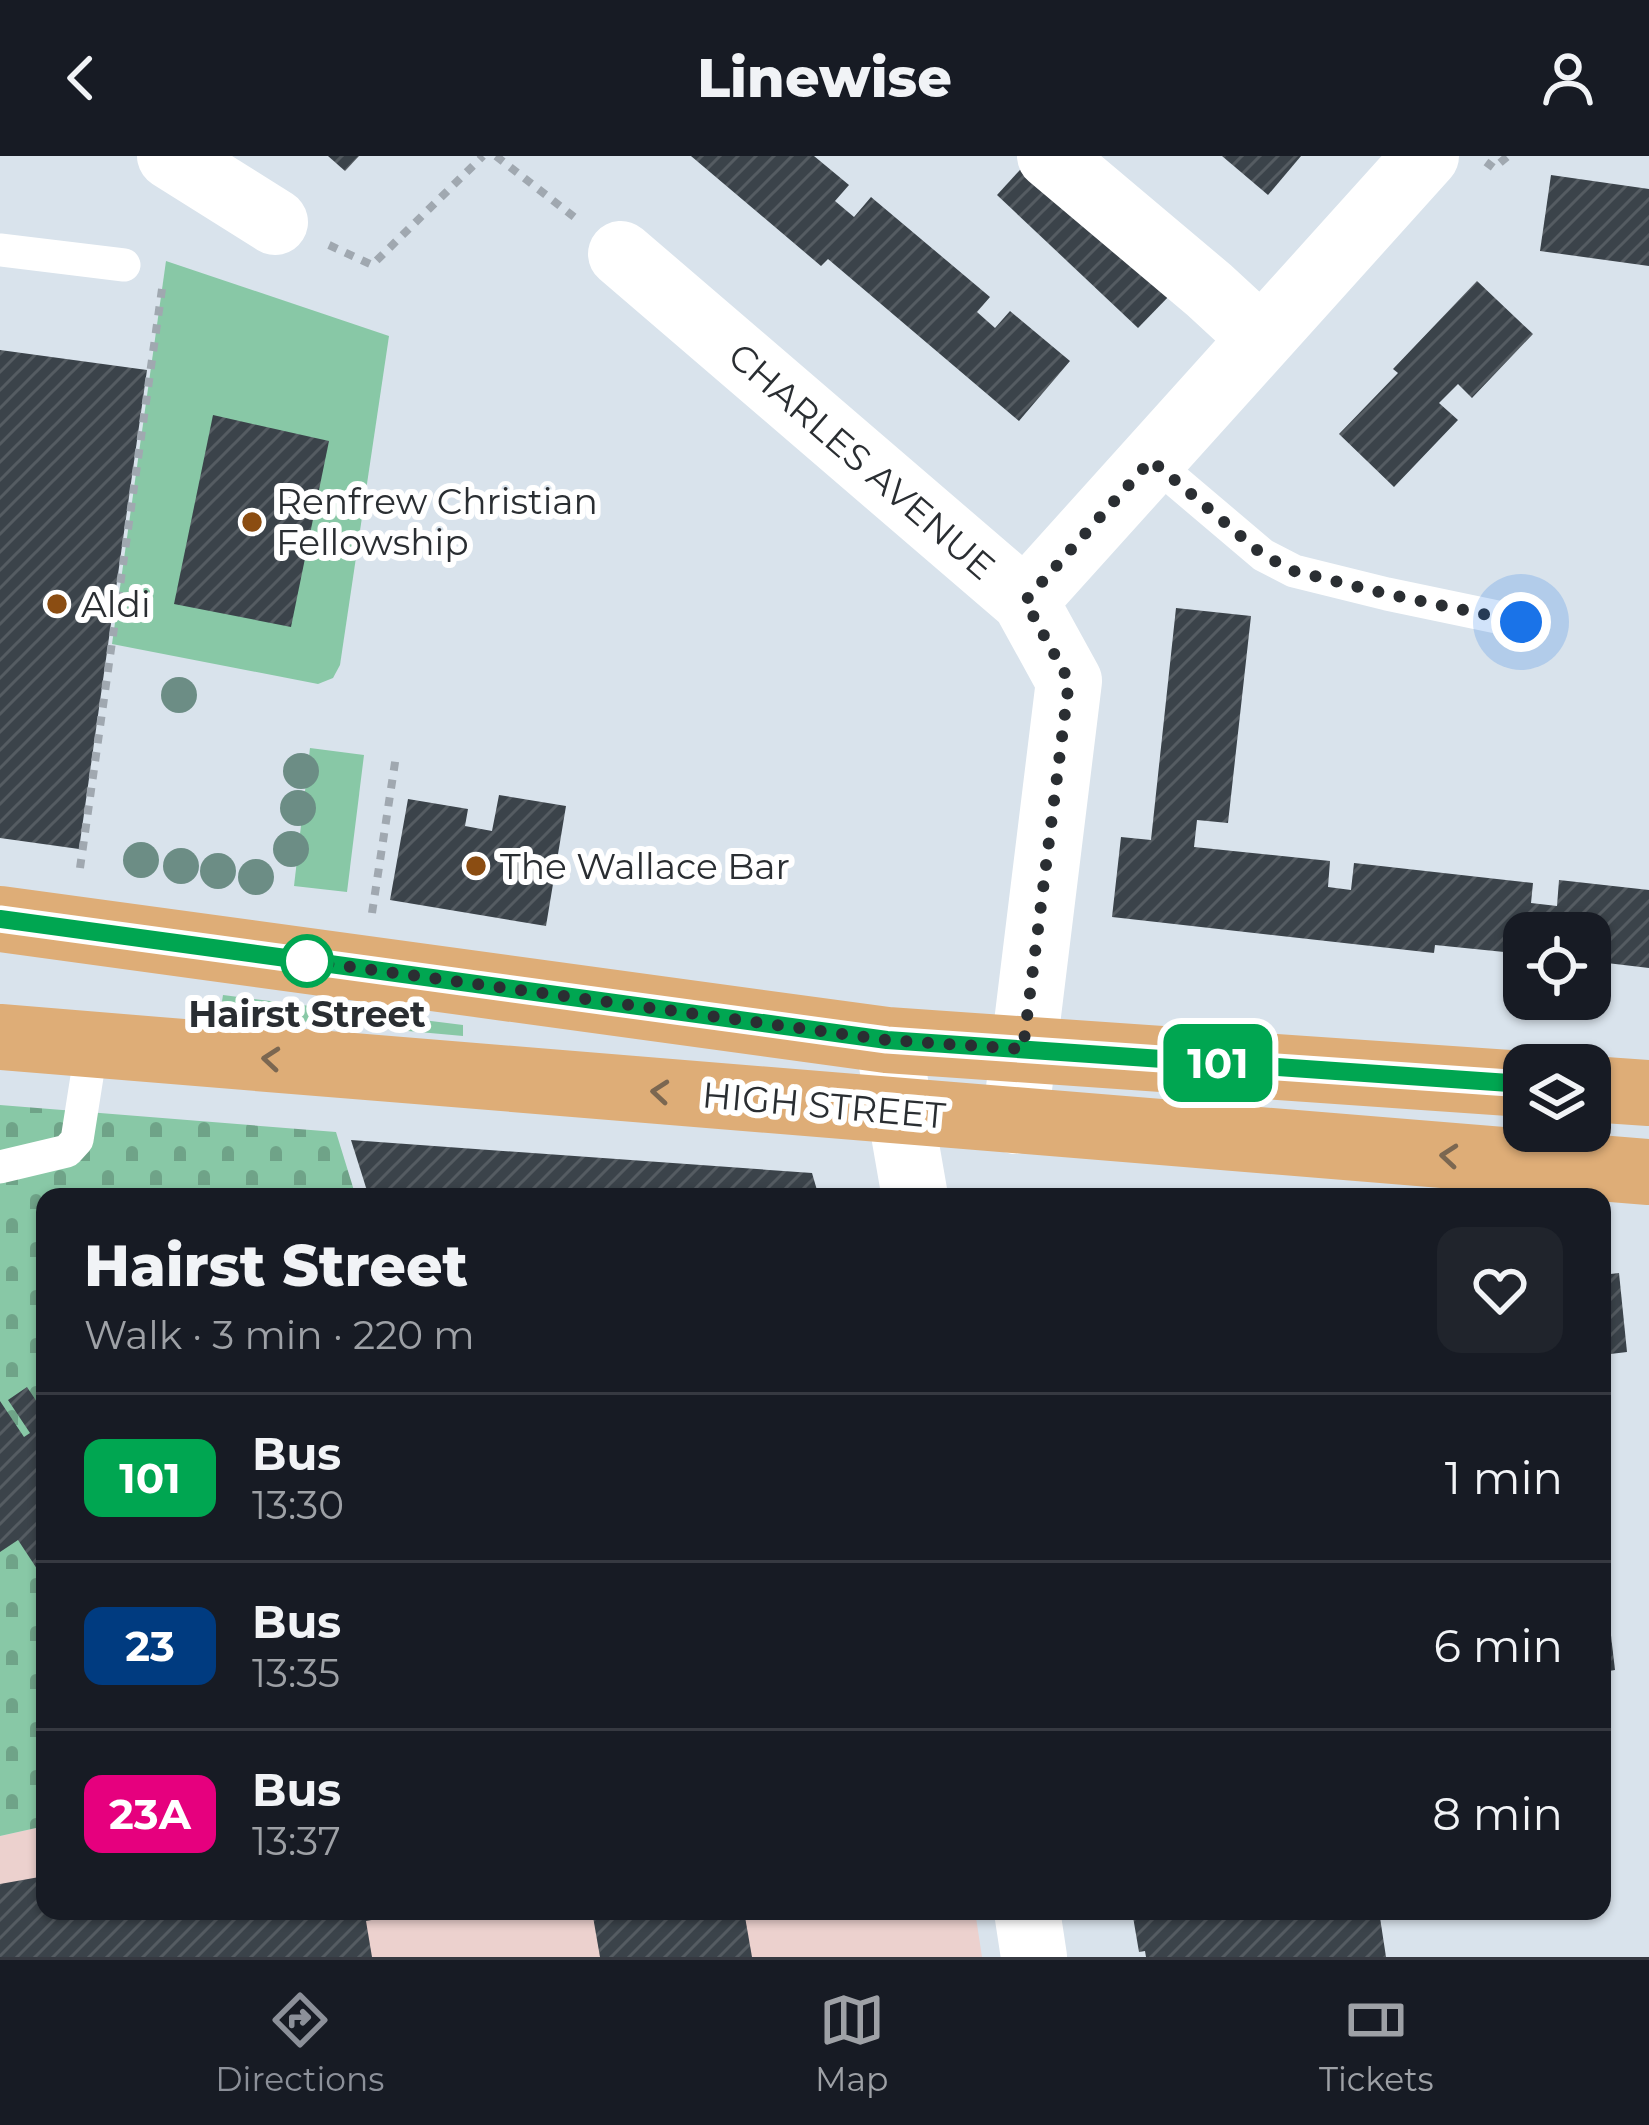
<!DOCTYPE html>
<html lang="en">
<head>
<meta charset="utf-8">
<style>
  :root { --surface:#171b24; --page:#20242c; --text:#f1f3f6; --muted:#9ea1a6; --line:#363941; --accent:#8c9099 }
  body { margin:0; font-family:Montserrat,sans-serif; background:var(--page); color:var(--text); height:100vh; display:flex; flex-direction:column; font-size:45px; white-space:nowrap }
  * { box-sizing:border-box; margin:0 }
  p { font-size:39px; color:var(--muted) }
  .icon { flex:none; width:66px; height:66px; fill:none; stroke:currentColor; stroke-width:2; stroke-linecap:round; stroke-linejoin:round }
  .map { position:relative; flex:1; overflow:hidden }
  .details { position:absolute; left:36px; top:1032px; width:1575px; height:732px; display:flex; flex-direction:column; background:var(--surface); border-radius:24px; box-shadow:0 3px 9px #0004 }
  .details>* { flex:none }
  .badge { padding:0 24px; border-radius:18px; font-size:42px; line-height:78px }
  .controls { position:absolute; left:1503px; top:756px; display:grid; gap:24px }
  .controls a { display:grid; place-items:center; width:108px; height:108px; border-radius:24px; background:var(--surface); box-shadow:0 3px 9px #0004; font-size:60px }
  .you { position:absolute; width:60px; height:60px; margin:-30px; border:9px solid #fff; border-radius:50%; background:#1a73e8; box-shadow:0 0 0 18px #1a73e833 }
  .map>.badge { position:absolute; translate:-50% -50%; box-shadow:0 0 0 6px #fff }
  .round { display:grid; place-items:center; flex:none; width:126px; height:126px; border-radius:24px; background:var(--page) }
  .overview { display:flex; align-items:center; justify-content:space-between; height:204px; padding:0 48px }
  h1 { font-size:57px; font-weight:800; line-height:90px }
  ul { padding:0; list-style:none }
  li { display:flex; align-items:center; gap:36px; height:168px; padding:0 48px; border-top:3px solid var(--line) }
  li div { flex:1 }
  li b { display:block; font-size:45px }
  li em { font-style:normal }
  li .badge { min-width:132px; font-weight:700; text-align:center }
  header { display:flex; justify-content:space-between; align-items:center; height:156px; padding:0 48px; background:var(--surface); font-size:54px; font-weight:800 }
  .tabs { display:flex; justify-content:space-around; align-items:center; height:168px; border-top:3px solid var(--line); background:var(--surface); font-size:33px; color:var(--muted) }
  .tabs a { display:grid; justify-items:center; gap:6px }
  .tabs .active { color:var(--accent) }
  .map>svg:first-child { display:block }
</style>
</head>
<body>
<header><svg class="icon" aria-label="back" viewBox="0 0 24 24"><path d="M15 5l-7 7 7 7"/></svg>Linewise<svg class="icon" aria-label="person" viewBox="0 0 24 24"><circle cx="12" cy="8" r="4"/><path d="M4 21q1-7 8-7t8 7"/></svg></header>
<div class="map">
<svg width="1649" height="1801" viewBox="0 0 1649 1801">
  <defs>
    <pattern id="cemetery-stones" width="16" height="16" patternUnits="userSpaceOnUse" patternTransform="scale(3)"><rect width="16" height="16" fill="#88c8a6"/><path d="M2 7V4a2 2 0 0 1 4 0v3zM10 15v-3a2 2 0 0 1 4 0v3z" fill="#6fa388"/></pattern>
    <pattern id="building-hatch" width="6" height="6" patternUnits="userSpaceOnUse" patternTransform="scale(3)"><rect width="6" height="6" fill="#3b434a"/><path d="M-1 1l2-2M0 6l6-6M5 7l2-2" fill="none" stroke="#555c62"/></pattern>
  </defs>
  <rect width="100%" height="100%" fill="#d9e3ec"/>
  <polygon fill="#ecd1ce" points="45,1670 45,1755 975,1755 982,1801 0,1801 0,1680"/>
  <g fill="#88c8a6">
    <polygon points="166,105 389,180 340,509 333,522 318,528 112,488"/>
    <polygon points="310,592 364,599 347,736 294,730"/>
    <polygon points="223,839 463,869 463,880 220,858"/>
  </g>
  <polygon fill="url(#cemetery-stones)" points="0,949 336,976 356,1041 45,1041 45,1670 0,1680"/>
  <g fill="url(#building-hatch)">
    <polygon points="328,0 359,0 345,15"/>
    <polygon points="691,0 814,0 849,29 835,45 854,61 871,41 990,141 977,156 995,172 1010,155 1070,205 1019,265 828,103 821,110"/>
    <polygon points="1222,0 1301,0 1268,39"/>
    <polygon points="1030,3 1172,137 1138,172 997,39"/>
    <polygon points="1551,19 1649,33 1649,110 1540,95"/>
    <polygon points="1477,125 1533,178 1472,242 1458,228 1439,247 1458,264 1394,331 1339,278 1398,217 1393,213"/>
    <polygon points="0,194 147,214 79,693 0,682"/>
    <polygon points="213,259 329,285 291,471 174,448"/>
    <polygon points="1176,452 1251,460 1228,667 1197,664 1194,691 1330,705 1328,731 1351,734 1354,707 1533,727 1531,747 1557,750 1559,724 1649,734 1649,812 1590,805 1590,777 1524,777 1524,798 1435,789 1434,797 1112,761 1121,681 1151,684"/>
    <polygon points="499,639 566,650 546,770 390,744 408,643 468,653 465,670 492,675"/>
    <polygon points="351,984 812,1017 819,1041 369,1041"/>
    <polygon points="1619,1117 1627,1196 1602,1199 1602,1119"/>
    <polygon points="27,1231 45,1258 45,1425 18,1384 0,1396 0,1245 24,1281 30,1277 8,1244"/>
    <polygon points="1602,1428 1605,1428 1615,1514 1602,1516"/>
    <polygon points="45,1720 45,1755 411,1755 411,1757 366,1765 372,1801 0,1801 0,1728"/>
    <polygon points="592,1755 744,1755 752,1801 600,1801"/>
    <polygon points="1132,1755 1379,1755 1386,1801 1146,1801 1145,1795 1139,1796"/>
  </g>
  <g fill="none" stroke-linecap="round" stroke-linejoin="round">
    <g stroke="#a0a8b0" stroke-width="8" stroke-dasharray="9 9" stroke-linecap="butt">
      <polyline points="496,0 578,64"/>
      <polyline points="1486,6 1494,12 1508,0"/>
      <polyline points="329,89 372,109 483,0"/>
      <polyline points="80,712 162,133"/>
      <polyline points="372,757 396,600"/>
    </g>
    <g stroke="#fff" stroke-width="33">
      <polyline points="0,94 124,109"/>
      <polyline points="1151,304 1263,399 1294,415 1387,438 1521,466"/>
      <polyline points="0,1011 67,995 77,984 92,889"/>
    </g>
    <g stroke="#fff" stroke-width="66">
      <polyline points="170,0 275,66"/>
      <polyline points="1050,0 1209,134 1261,182"/>
      <polyline points="621,98 1025,445 1069,525 1015,965"/>
      <polyline points="1025,445 1426,0"/>
      <polyline points="891,903 915,1041"/>
      <polyline points="1027,1755 1034,1801"/>
    </g>
    <g stroke="#dead77" stroke-width="66">
      <polyline points="0,763 887,884 1524,928"/>
      <polyline points="0,881 1649,1016"/>
      <polyline points="1590,933 1649,937"/>
    </g>
  </g>
  <g fill="#6c8d85">
    <circle cx="179" cy="539" r="18"/>
    <circle cx="301" cy="615" r="18"/>
    <circle cx="298" cy="652" r="18"/>
    <circle cx="291" cy="693" r="18"/>
    <circle cx="141" cy="704" r="18"/>
    <circle cx="181" cy="710" r="18"/>
    <circle cx="218" cy="715" r="18"/>
    <circle cx="256" cy="721" r="18"/>
  </g>
  <defs><path id="oneway-chevron" d="M-2-3.5L2.5 0L-2 3.5" fill="none" stroke-width="1.6" stroke-linecap="round" stroke-linejoin="round" transform="scale(3)"/></defs>
  <g stroke="#7b6751">
    <use href="#oneway-chevron" transform="translate(271 903) rotate(-175)"/>
    <use href="#oneway-chevron" transform="translate(660 936) rotate(-175)"/>
    <use href="#oneway-chevron" transform="translate(1449 1000) rotate(-175)"/>
  </g>
  <g fill="none" stroke-linecap="round" stroke-linejoin="round">
    <g stroke="#fff" stroke-width="27">
      <polyline id="line" points="0,763 887,884 1524,928"/>
    </g>
    <use href="#line" stroke="#00a651" stroke-width="18"/>
    <polyline stroke="#2a2e32" stroke-width="12" stroke-dasharray="0 21.6" points="307,805 887,884 1023,893 1069,525 1025,445 1151,304 1263,399 1294,415 1387,438 1521,466"/>
  </g>
  <g fill="#8b4d12" stroke="#fff" stroke-width="4.5">
    <circle cx="252" cy="366" r="12"/>
    <circle cx="57" cy="448" r="12"/>
    <circle cx="476" cy="710" r="12"/>
  </g>
  <circle fill="#fff" stroke="#00a651" stroke-width="6" cx="307" cy="805" r="24"/>
  <g text-anchor="middle" dominant-baseline="central" stroke-width="12" stroke-linejoin="round" paint-order="stroke">
    <g font-size="36" fill="#2a2e32" stroke="#fff">
      <text transform="translate(862 305) rotate(41)">CHARLES AVENUE</text>
      <text transform="translate(824 949) rotate(5)">HIGH STREET</text>
    </g>
    <g font-size="36" fill="#2a2e32" stroke="#fff" text-anchor="start">
      <text x="276" y="345">Renfrew Christian<tspan x="276" dy="41">Fellowship</tspan></text>
      <text x="81" y="448">Aldi</text>
      <text x="500" y="710">The Wallace Bar</text>
    </g>
    <g font-size="36" font-weight="bold" fill="#2a2e32" stroke="#fff">
      <text x="307" y="858">Hairst Street</text>
    </g>
  </g>
</svg>
<div class="controls">
<a><svg class="icon" aria-label="locate" viewBox="0 0 24 24"><circle cx="12" cy="12" r="6"/><path d="M12 2v4M12 18v4M2 12h4M18 12h4"/></svg></a>
<a><svg class="icon" aria-label="layers" viewBox="0 0 24 24"><path d="M12 4l9 5-9 5-9-5zM3 14l9 5 9-5"/></svg></a>
</div>
<div class="you" style="left:1521px;top:466px"></div>
<b class="badge" style="left:1218px;top:907px;background:#00a651;color:#fff">101</b>
<section class="details">
<div class="overview"><div><h1>Hairst Street</h1><p>Walk · 3 min · 220 m</p></div><a class="round"><svg class="icon" aria-label="heart" viewBox="0 0 24 24"><path d="M12 20l-8-8c-3-5 5-10 8-4 3-6 11-1 8 4z"/></svg></a></div>
<ul>
<li><span class="badge" style="background:#00a651;color:#fff">101</span><div><b>Bus</b><p>13:30</p></div><em>1 min</em></li>
<li><span class="badge" style="background:#003b80;color:#fff">23</span><div><b>Bus</b><p>13:35</p></div><em>6 min</em></li>
<li><span class="badge" style="background:#e6007e;color:#fff">23A</span><div><b>Bus</b><p>13:37</p></div><em>8 min</em></li>
</ul>
</section>
</div>
<nav class="tabs">
<a class="active"><svg class="icon" aria-label="directions" viewBox="0 0 24 24"><path d="M12 3l9 9-9 9-9-9zM9 14v-3h6M13 9l2 2-2 2"/></svg>Directions</a>
<a><svg class="icon" aria-label="map" viewBox="0 0 24 24"><path d="M3 6l6-2 6 2 6-2v14l-6 2-6-2-6 2zM9 4v14M15 6v14"/></svg>Map</a>
<a><svg class="icon" aria-label="tickets" viewBox="0 0 24 24"><path d="M3 7h18v10H3zM15 7v10"/></svg>Tickets</a>
</nav>
</body>
</html>
